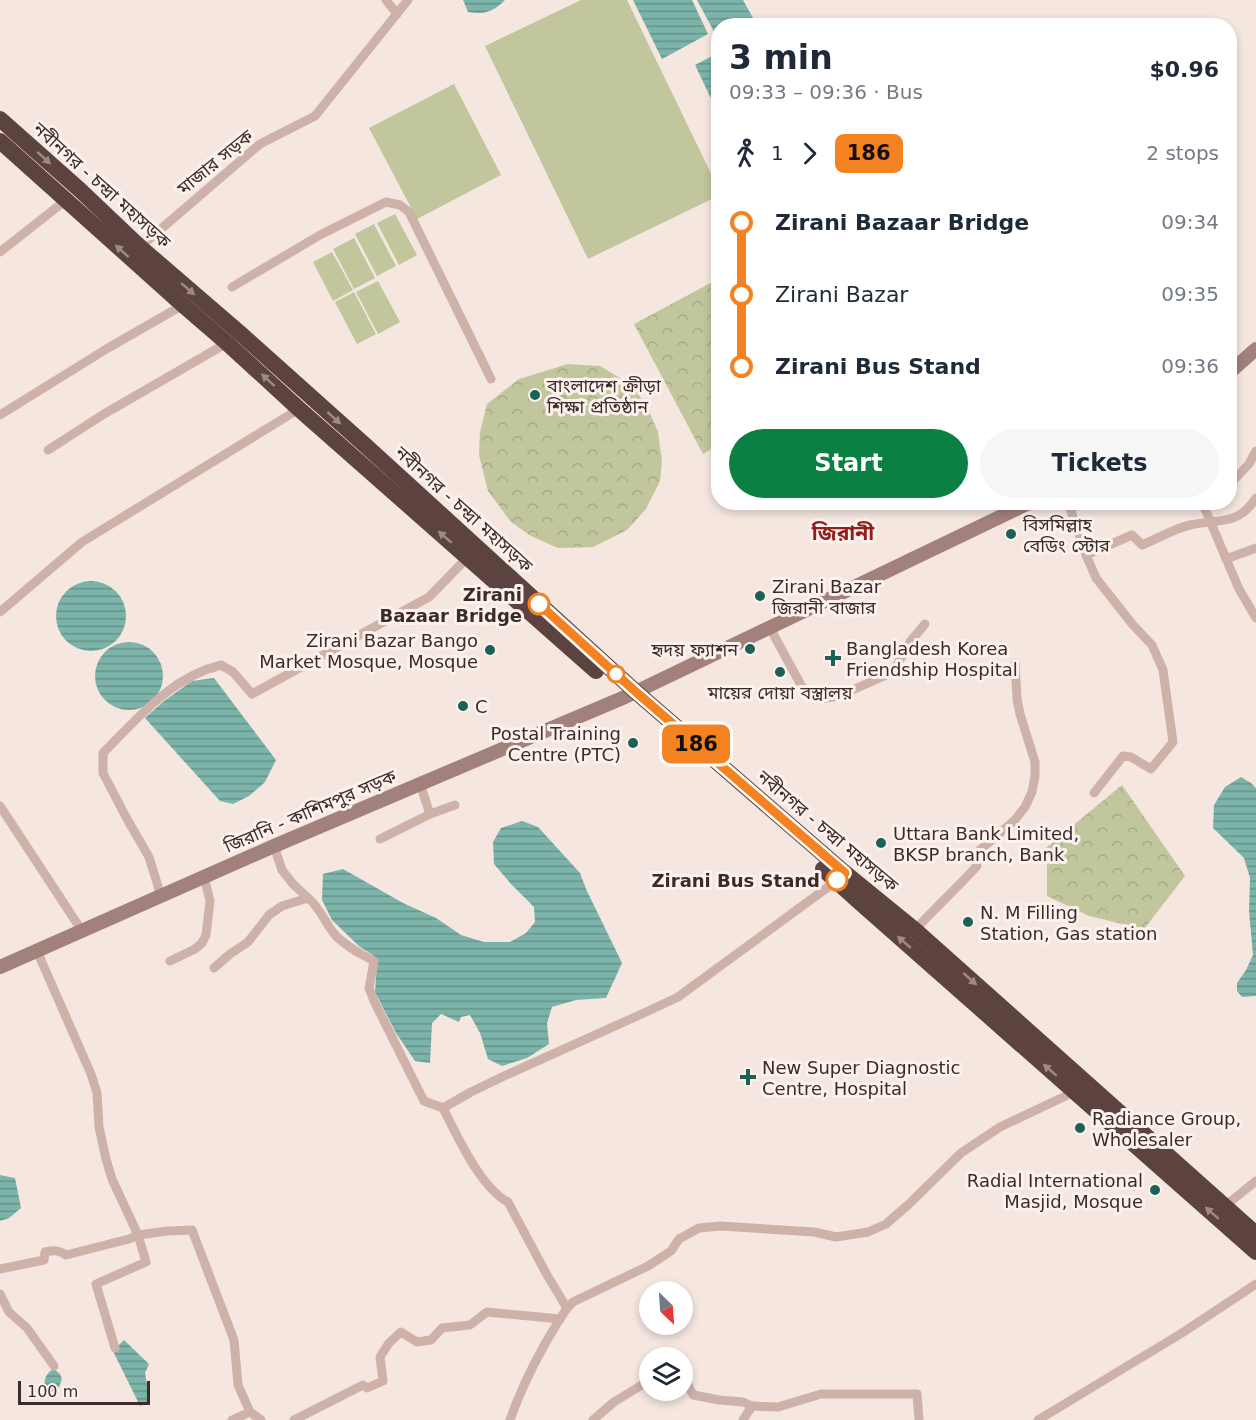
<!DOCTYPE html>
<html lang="en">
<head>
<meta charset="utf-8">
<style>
  :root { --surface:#fff; --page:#f6f6f7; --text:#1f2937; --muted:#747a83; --accent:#0b8043 }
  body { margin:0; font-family:"DejaVu Sans","Noto Sans Bengali",sans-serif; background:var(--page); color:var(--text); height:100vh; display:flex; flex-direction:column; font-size:22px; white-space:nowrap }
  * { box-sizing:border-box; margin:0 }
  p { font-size:20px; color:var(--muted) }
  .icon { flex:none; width:33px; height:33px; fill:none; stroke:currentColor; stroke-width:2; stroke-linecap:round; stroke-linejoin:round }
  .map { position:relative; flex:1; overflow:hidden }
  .details { position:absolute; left:711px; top:18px; width:526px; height:492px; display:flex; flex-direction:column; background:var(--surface); border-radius:24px; box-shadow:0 3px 9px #0003 }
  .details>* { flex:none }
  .badge { padding:0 12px; border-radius:9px; font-size:21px; line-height:39px }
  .needle { width:39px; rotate:155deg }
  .fabs { position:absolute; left:639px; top:1281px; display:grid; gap:12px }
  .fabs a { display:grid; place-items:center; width:54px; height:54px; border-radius:50%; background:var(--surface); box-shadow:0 3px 9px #0003; font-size:30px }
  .scale { position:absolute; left:18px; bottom:15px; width:132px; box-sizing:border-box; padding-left:6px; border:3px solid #3b2b2a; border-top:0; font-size:16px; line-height:21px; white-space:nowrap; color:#3b2b2a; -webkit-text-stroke:4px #fcf1ec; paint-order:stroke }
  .map>.badge { position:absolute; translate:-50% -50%; box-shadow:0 0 0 3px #fff }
  .legs { display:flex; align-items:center; gap:9px; height:66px; padding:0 18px; font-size:20px }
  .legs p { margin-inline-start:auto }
  .overview { display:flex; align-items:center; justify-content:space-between; height:102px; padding:0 18px }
  h1 { font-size:33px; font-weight:700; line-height:45px }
  .cta { display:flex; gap:12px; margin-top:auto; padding:12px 18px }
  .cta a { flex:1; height:69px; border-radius:36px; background:var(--accent); color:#fff; font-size:24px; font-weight:700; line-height:69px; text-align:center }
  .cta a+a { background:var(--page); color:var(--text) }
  ul { padding:0 18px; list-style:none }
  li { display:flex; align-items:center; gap:21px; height:72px; font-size:22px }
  li i { display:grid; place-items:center; width:9px; height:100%; margin:0 8px; background:currentColor }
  li i::after { content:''; width:15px; height:15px; margin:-8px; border:4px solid; border-radius:50%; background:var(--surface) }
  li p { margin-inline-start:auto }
  li:first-child i { background:linear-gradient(#0000 50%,currentColor 0) }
  li:last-child i { background:linear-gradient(currentColor 50%,#0000 0) }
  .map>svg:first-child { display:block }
</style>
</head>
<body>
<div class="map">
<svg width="1256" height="1420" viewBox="0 0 1256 1420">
  <defs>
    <pattern id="forest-crowns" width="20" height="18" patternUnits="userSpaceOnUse" patternTransform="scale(1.5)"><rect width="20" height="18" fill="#c1c69d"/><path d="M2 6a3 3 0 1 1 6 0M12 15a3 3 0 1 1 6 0" fill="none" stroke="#a7aa87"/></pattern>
    <pattern id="water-rules" width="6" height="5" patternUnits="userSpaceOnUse" patternTransform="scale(1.5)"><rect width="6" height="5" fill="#7cb4aa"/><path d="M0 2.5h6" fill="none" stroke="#67938b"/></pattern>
  </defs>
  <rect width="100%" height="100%" fill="#f5e6df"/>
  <g fill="url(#forest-crowns)">
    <polygon points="718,279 718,445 703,454 634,324"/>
    <polygon points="568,364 600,366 633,386 648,409 658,432 662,461 660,481 646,509 627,530 593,547 558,548 531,536 511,522 488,491 479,455 480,432 487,404 519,379"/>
    <polygon points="1122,785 1185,876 1144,929 1089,916 1047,896 1047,847"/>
  </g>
  <g fill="#c1c69d">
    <polygon points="581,0 627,0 718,188 718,196 588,259 485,46"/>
    <polygon points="454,84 501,175 417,219 369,128"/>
    <polygon points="395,214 417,255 399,265 377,223"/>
    <polygon points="374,224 396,266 377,276 355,234"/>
    <polygon points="354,238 375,278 354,289 333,249"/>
    <polygon points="332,252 353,290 333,301 313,262"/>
    <polygon points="378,281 400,322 378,334 356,292"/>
    <polygon points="354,292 376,334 357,344 335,302"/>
  </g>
  <g fill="url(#water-rules)">
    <path d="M 463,0 L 505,0 C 493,12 484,15 468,12 Z"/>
    <polygon points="633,0 692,0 708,34 662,59"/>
    <polygon points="697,0 743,0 757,25 718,26 718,39"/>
    <polygon points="718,53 718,113 695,65"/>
    <circle cx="91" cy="616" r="35"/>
    <circle cx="129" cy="676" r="34"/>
    <polygon points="214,678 276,760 265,782 249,796 233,804 220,801 145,718 164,701 192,681"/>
    <polygon points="1241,777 1251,783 1256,788 1256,996 1242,997 1237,991 1237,983 1246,970 1253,955 1249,911 1250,878 1244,858 1213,828 1214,805 1225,787"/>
    <polygon points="522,821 538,827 580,873 586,889 622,963 606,998 576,1000 552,1007 547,1023 549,1044 527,1058 502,1066 488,1059 480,1033 470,1015 461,1017 459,1022 441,1014 432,1023 430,1063 415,1061 396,1033 375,992 377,961 373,955 360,947 332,920 322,900 323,874 343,869 403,903 436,918 461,935 484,942 510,942 526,933 535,922 534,907 511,884 494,864 493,842 501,828"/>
    <polygon points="0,1175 15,1178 21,1208 9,1218 0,1221"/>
    <polygon points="124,1340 149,1364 145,1373 150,1401 140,1406 113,1351"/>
    <path d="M 54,1369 L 60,1374 L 62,1379 L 59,1387 L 49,1394 C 41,1387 44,1373 54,1369 Z"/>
  </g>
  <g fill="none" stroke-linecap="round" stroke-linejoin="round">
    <g stroke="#ceb2aa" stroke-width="9">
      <polyline points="386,0 397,14"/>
      <polyline points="140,247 260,144 315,116 408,0"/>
      <polyline points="0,252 66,200"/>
      <polyline points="232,287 320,235 386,202 400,205 409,212 491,379"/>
      <polyline points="0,415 108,348 183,305"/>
      <polyline points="48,450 104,414 227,343"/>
      <polyline points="1230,484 1249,464 1256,451"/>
      <polyline points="1068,502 1086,555 1096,578 1133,625 1152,645 1163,670 1173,742 1151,769 1131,757 1123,756 1094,793"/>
      <polyline points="1202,502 1239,589 1256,618"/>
      <path d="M 1086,555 L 1132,535 L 1142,545 C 1157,539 1173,529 1190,525 C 1218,519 1238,526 1256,498"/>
      <polyline points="1226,559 1256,548"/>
      <polyline points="0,612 82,542 299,409"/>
      <polyline points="770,628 802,687 820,699 839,696 893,672 910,642 925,624"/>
      <polyline points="0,806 82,931"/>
      <polyline points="430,814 455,805"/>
      <polyline points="380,839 430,814 420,784"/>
      <polyline points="274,846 282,870 293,884 308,898"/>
      <path d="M 161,896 L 149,857 L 127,819 L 103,773 L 103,753 C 138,718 171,677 221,665 L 233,672 L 252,694 L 429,597 L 468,557"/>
      <path d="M 915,930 C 935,908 957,888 977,866 L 973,856 L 1014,821 L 1025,807 L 1032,792 L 1035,776 L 1035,762 L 1020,714 L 1017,699 L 1015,663"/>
      <polyline points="37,951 91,1074 97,1093 99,1127 106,1159 112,1179 138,1235 168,1231 192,1230 234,1340 238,1385 250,1412 261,1420"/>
      <polyline points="170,961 195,949 202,943 206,935 210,901 204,877"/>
      <path d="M 214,968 L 230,954 L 248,942 L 269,915 L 282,906 L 308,898 C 321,908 326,926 337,937 C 344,943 353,950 361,954 C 366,957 369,958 374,961 L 369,988 L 375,1003 L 424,1101 L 443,1108 L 471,1092 L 502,1077 L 644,1013 L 678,997 L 839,879"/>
      <path d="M 443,1108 C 457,1136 481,1188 508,1202 L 547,1275 L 567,1308"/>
      <polyline points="1225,1206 1256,1181"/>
      <path d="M 0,1269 L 44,1260 L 45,1252 C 54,1250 59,1250 66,1255 L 129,1239 L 138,1235 L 146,1262 L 96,1284 L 115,1348"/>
      <polyline points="0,1294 9,1312 27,1328 54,1366"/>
      <polyline points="682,1373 693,1395 719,1400 743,1402 752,1406"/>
      <polyline points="232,1420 250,1412"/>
      <polyline points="294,1420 363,1385 367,1388 383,1381 380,1357 389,1343 401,1332 417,1342 431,1340 442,1328 470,1325 487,1312 560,1319"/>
      <path d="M 510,1420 C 524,1380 544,1343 567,1308 L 573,1302 L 648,1266 L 671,1251 L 679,1239 L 699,1228 L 720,1226 L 814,1232 L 836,1237 L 868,1232 L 886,1224 L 909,1204 L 961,1153 L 1000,1127 L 1074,1092"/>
      <polyline points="593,1420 614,1402 650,1380"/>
      <polyline points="743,1420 752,1406 778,1407 821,1394 917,1394 919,1420"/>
      <polyline points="1038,1420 1182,1333 1256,1284"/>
    </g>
    <g stroke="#a2807b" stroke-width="14">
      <polyline points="1230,372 1256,349"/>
      <polyline points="0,967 274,846 625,697 1031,502"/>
    </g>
    <g stroke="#5d4340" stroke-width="16">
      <polyline points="0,119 80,190 140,247 241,334 366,446 636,692 845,873 915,930 1256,1234"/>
      <polyline points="0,141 183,305 227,343 299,409 596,671"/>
      <polyline points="823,869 856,899 1256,1252"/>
    </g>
  </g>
  <defs><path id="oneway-solid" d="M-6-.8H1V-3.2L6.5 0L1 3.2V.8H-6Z" transform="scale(1.5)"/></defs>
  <g fill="#9d8985">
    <use href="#oneway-solid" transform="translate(44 158) rotate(42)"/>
    <use href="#oneway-solid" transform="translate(122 251) rotate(-138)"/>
    <use href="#oneway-solid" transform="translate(188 289) rotate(41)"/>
    <use href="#oneway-solid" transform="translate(268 380) rotate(-137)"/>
    <use href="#oneway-solid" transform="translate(334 418) rotate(42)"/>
    <use href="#oneway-solid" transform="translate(445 537) rotate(-139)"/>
    <use href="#oneway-solid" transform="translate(904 942) rotate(-139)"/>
    <use href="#oneway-solid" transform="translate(970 979) rotate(42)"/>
    <use href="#oneway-solid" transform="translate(1050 1070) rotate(-139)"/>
    <use href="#oneway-solid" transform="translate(1212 1213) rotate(-139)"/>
  </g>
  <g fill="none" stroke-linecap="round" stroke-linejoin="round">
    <g stroke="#fff" stroke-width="14">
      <polyline id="line-1" points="539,604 636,692 845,873 837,880"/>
    </g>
    <use href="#line-1" stroke="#f58220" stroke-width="9"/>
  </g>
  <g fill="#1b6156" stroke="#fcf1ec" stroke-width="2">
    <circle cx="535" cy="395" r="6"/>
    <circle cx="1011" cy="534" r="6"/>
    <circle cx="760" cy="596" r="6"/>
    <circle cx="750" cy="649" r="6"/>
    <circle cx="490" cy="650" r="6"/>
    <path d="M830 649h6v6h6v6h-6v6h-6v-6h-6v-6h6z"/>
    <circle cx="780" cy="672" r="6"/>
    <circle cx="463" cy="706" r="6"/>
    <circle cx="633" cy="743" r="6"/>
    <circle cx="881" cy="843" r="6"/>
    <circle cx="968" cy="922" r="6"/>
    <path d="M745 1068h6v6h6v6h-6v6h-6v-6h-6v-6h6z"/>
    <circle cx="1080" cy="1128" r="6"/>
    <circle cx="1155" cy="1190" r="6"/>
  </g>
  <g fill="#fff" stroke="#f58220" stroke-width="3">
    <circle cx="539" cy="604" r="10"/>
    <circle cx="616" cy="674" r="8"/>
    <circle cx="837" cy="880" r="10"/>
  </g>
  <g text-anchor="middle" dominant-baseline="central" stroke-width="6" stroke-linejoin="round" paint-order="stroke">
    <g font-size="18" fill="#3b2b2a" stroke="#fcf1ec">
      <text transform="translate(215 162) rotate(-39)">মাজার সড়ক</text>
      <text transform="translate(102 185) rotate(42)">নবীনগর - চন্দ্রা মহাসড়ক</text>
      <text transform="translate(464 509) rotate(42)">নবীনগর - চন্দ্রা মহাসড়ক</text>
      <text transform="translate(310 811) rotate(-23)">জিরানি - কাশিমপুর সড়ক</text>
      <text transform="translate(828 831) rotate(40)">নবীনগর - চন্দ্রা মহাসড়ক</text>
    </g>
    <g font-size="18" fill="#3b2b2a" stroke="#fcf1ec" text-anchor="start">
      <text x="547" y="385">বাংলাদেশ ক্রীড়া<tspan x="547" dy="21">শিক্ষা প্রতিষ্ঠান</tspan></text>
      <text x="1023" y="524">বিসমিল্লাহ<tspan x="1023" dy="21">বেডিং স্টোর</tspan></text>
      <text x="772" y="586">Zirani Bazar<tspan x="772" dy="21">জিরানী বাজার</tspan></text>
      <text x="478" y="640" text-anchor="end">Zirani Bazar Bango<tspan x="478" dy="21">Market Mosque, Mosque</tspan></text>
      <text x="846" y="648">Bangladesh Korea<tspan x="846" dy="21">Friendship Hospital</tspan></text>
      <text x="738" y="649" text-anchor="end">হৃদয় ফ্যাশন</text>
      <text x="780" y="692" text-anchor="middle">মায়ের দোয়া বস্ত্রালয়</text>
      <text x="475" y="706">C</text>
      <text x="621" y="733" text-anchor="end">Postal Training<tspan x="621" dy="21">Centre (PTC)</tspan></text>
      <text x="893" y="833">Uttara Bank Limited,<tspan x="893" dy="21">BKSP branch, Bank</tspan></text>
      <text x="980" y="912">N. M Filling<tspan x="980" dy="21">Station, Gas station</tspan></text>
      <text x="762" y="1067">New Super Diagnostic<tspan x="762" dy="21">Centre, Hospital</tspan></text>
      <text x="1092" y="1118">Radiance Group,<tspan x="1092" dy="21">Wholesaler</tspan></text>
      <text x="1143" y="1180" text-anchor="end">Radial International<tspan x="1143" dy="21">Masjid, Mosque</tspan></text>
    </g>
    <g font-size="18" font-weight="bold" fill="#3b2b2a" stroke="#fcf1ec" text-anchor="end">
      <text x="522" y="594">Zirani<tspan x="522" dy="21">Bazaar Bridge</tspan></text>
      <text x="820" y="880">Zirani Bus Stand</text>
    </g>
    <g font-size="21" font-weight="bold" fill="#911e1c" stroke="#fcf1ec">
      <text x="843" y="533">জিরানী</text>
    </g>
  </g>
</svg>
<div class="fabs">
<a><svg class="needle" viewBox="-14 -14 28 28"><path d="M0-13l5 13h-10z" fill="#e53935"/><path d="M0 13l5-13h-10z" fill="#747a83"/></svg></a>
<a><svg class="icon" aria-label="layers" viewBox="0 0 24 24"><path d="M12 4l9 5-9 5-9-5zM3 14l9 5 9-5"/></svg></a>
</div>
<div class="scale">100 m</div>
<b class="badge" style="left:696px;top:744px;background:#f58220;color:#111">186</b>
<section class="details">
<div class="overview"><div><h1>3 min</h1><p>09:33 – 09:36 · Bus</p></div><b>$0.96</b></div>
<div class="legs"><svg class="icon" aria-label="walk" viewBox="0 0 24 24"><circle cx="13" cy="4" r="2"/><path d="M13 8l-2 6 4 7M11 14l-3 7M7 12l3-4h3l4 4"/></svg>1<svg class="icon" aria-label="forward" viewBox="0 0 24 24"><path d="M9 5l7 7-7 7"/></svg><b class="badge" style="background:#f58220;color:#111">186</b><p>2 stops</p></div>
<ul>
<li><i style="color:#f58220"></i><b>Zirani Bazaar Bridge</b><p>09:34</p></li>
<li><i style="color:#f58220"></i><span>Zirani Bazar</span><p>09:35</p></li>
<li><i style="color:#f58220"></i><b>Zirani Bus Stand</b><p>09:36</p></li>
</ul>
<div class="cta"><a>Start</a><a>Tickets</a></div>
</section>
</div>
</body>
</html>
